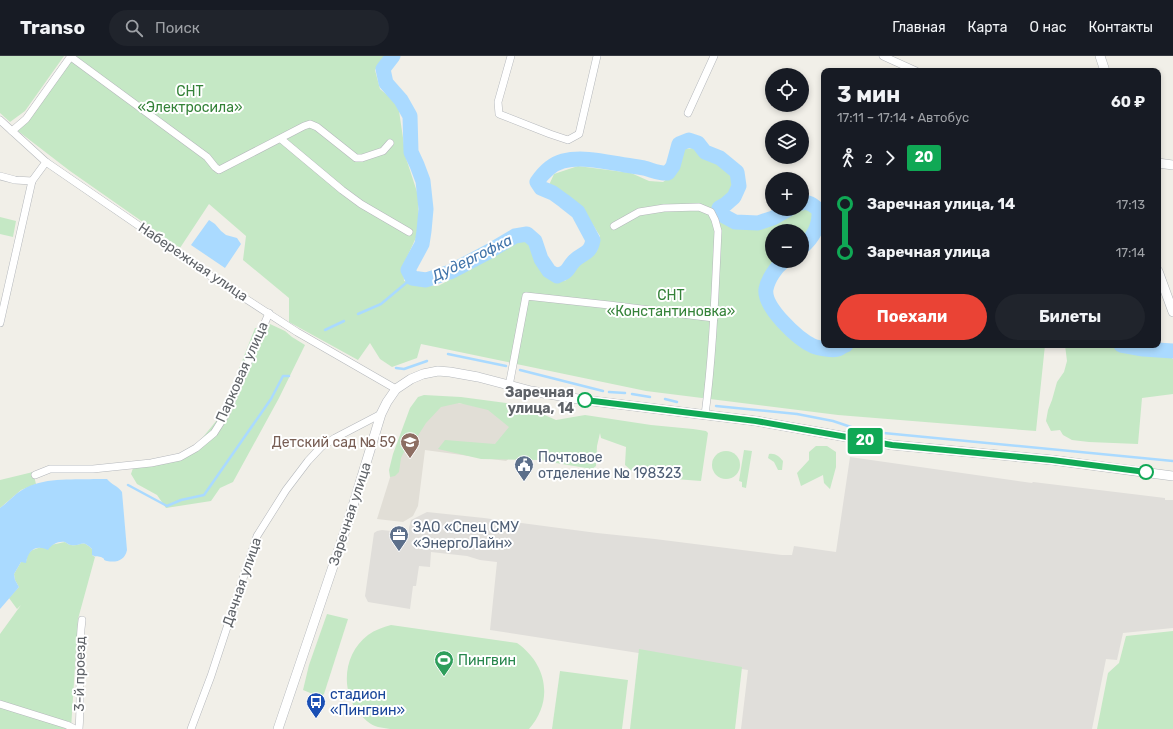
<!DOCTYPE html>
<html lang="ru">
<head>
<meta charset="utf-8">
<style>
  :root { --surface:#171b24; --page:#20242c; --text:#f1f3f6; --muted:#9ea1a6; --line:#363941; --accent:#ea4335 }
  body { margin:0; font-family:Rubik,sans-serif; background:var(--page); color:var(--text); height:100vh; display:flex; flex-direction:column; font-size:15px; white-space:nowrap }
  * { box-sizing:border-box; margin:0 }
  p { font-size:13px; color:var(--muted) }
  .icon { flex:none; width:22px; height:22px; fill:none; stroke:currentColor; stroke-width:2; stroke-linecap:round; stroke-linejoin:round }
  .map { position:relative; flex:1; overflow:hidden }
  .panel { position:absolute; left:821px; top:12px; width:340px; height:280px; display:flex; flex-direction:column; background:var(--surface); border-radius:8px; box-shadow:0 2px 6px #0003 }
  .panel>* { flex:none }
  .badge { padding:0 8px; border-radius:3px; font-size:14px; line-height:26px }
  .controls { position:absolute; left:765px; top:12px; display:grid; gap:8px }
  .controls a { display:grid; place-items:center; width:44px; height:44px; border-radius:50%; background:var(--surface); box-shadow:0 2px 6px #0003; font-size:20px }
  .map>.badge { position:absolute; translate:-50% -50%; box-shadow:0 0 0 2px #fff }
  .legs { display:flex; align-items:center; gap:6px; height:44px; padding:0 16px; font-size:13px }
  .legs p { margin-inline-start:auto }
  .overview { display:flex; align-items:center; justify-content:space-between; height:68px; padding:0 16px }
  h1 { font-size:22px; font-weight:700; line-height:30px }
  .button { display:flex; gap:8px; margin-top:auto; padding:8px 16px }
  .button a { flex:1; height:46px; border-radius:24px; background:var(--accent); color:#fff; font-size:16px; font-weight:700; line-height:46px; text-align:center }
  .button a+a { background:var(--page); color:var(--text) }
  ul { padding:0 16px; list-style:none }
  li { display:flex; align-items:center; gap:14px; height:48px; font-size:15px }
  li i { display:grid; place-items:center; width:6px; height:100%; margin:0 5px; background:currentColor }
  li i::after { content:''; width:10px; height:10px; margin:-5px; border:3px solid; border-radius:50%; background:var(--surface) }
  li p { margin-inline-start:auto }
  li:first-child i { background:linear-gradient(#0000 50%,currentColor 0) }
  li:last-child i { background:linear-gradient(currentColor 50%,#0000 0) }
  header { display:flex; align-items:center; gap:24px; box-sizing:border-box; height:56px; padding:0 20px; background:var(--surface); border-bottom:1px solid var(--line) }
  header strong { font-size:19px }
  nav { display:flex; gap:22px; margin-inline-start:auto; font-size:14px }
  .search { width:280px; height:36px; background:var(--page); display:flex; align-items:center; gap:10px; box-sizing:border-box; padding:0 14px; border-radius:22px; color:var(--muted); font-size:15px }
  .map>svg:first-child { display:block }
</style>
</head>
<body>
<header>
<strong>Transo</strong>
<div class="search"><svg class="icon" aria-label="search" viewBox="0 0 24 24"><circle cx="10" cy="10" r="6"/><path d="M15 15l6 6"/></svg>Поиск</div>
<nav><a>Главная</a><a>Карта</a><a>О нас</a><a>Контакты</a></nav>
</header>
<div class="map">
<svg width="1173" height="673" viewBox="0 0 1173 673">
  <rect width="100%" height="100%" fill="#f1efe8"/>
  <polygon fill="#e0deda" points="850,401 1032,427 1033,426 1165,442 1165,444 1173,444 1173,572 1123,577 1117,604 1106,603 1092,673 741,673 748,614 490,574 497,506 480,504 467,500 431,496 430,511 419,510 416,530 413,530 410,553 368,546 365,540 374,477 377,475 382,474 409,477 409,472 411,464 427,456 484,462 597,477 655,483 782,499 792,499 794,490 836,496"/>
  <polygon fill="#e1ded6" points="417,343 517,353 511,401 506,405 425,394 418,450 413,460 403,466 377,463 393,412"/>
  <g fill="#c5e8c5">
    <polygon points="0,0 64,0 25,55 10,66 0,57"/>
    <polygon points="72,0 385,0 375,14 380,33 398,48 406,102 418,139 419,175 403,210 404,225 421,229 438,230 487,204 518,184 528,184 537,205 550,223 565,225 579,209 597,195 600,180 581,150 549,129 554,118 578,110 631,117 649,125 663,126 675,117 677,103 685,93 694,92 705,100 718,106 724,111 734,122 729,138 715,148 718,156 727,166 742,170 766,169 798,153 802,153 802,151 804,150 812,152 816,158 815,168 805,185 802,188 802,175 772,175 772,205 780,205 768,218 761,236 768,255 784,275 803,288 822,297 840,297 855,289 1045,289 1036,375 838,359 646,335 421,288 417,302 392,311 380,303 370,287 358,304 289,266 289,242 243,204 246,180 209,148 180,192 70,115 18,75"/>
    <polygon points="0,161 16,165 13,181 0,178"/>
    <polygon points="270,268 285,275 292,281 305,289 279,342 233,426 220,432 211,445 166,452 157,439 137,428 131,418 135,406 175,400 199,386 221,359 255,272 259,272 265,276 267,271"/>
    <polygon points="1065,289 1112,289 1131,298 1146,300 1170,300 1173,303 1173,338 1142,342 1138,388 1089,386 1072,384 1063,379 1060,374 1051,375 1046,365 1048,354 1052,344 1057,326 1064,316 1067,305"/>
    <polygon points="424,339 461,341 522,349 556,364 585,359 651,369 693,373 706,375 708,377 701,425 675,423 633,416 625,409 626,391 601,382 600,377 597,390 596,410 592,413 538,404 481,403 438,393 445,384 495,388 509,371 488,354 459,347 441,351 426,367 414,386 405,394 401,402 399,416 395,420 390,421 389,414 393,398 410,352 418,341"/>
    <polygon points="816,390 827,390 836,396 836,411 830,433 824,427 823,419 801,430 797,417 809,404 809,396"/>
    <polygon points="744,394 752,395 746,432 742,431 742,426 739,425"/>
    <circle cx="726" cy="409" r="14"/>
    <path d="M 769,398 C 775,397 779,400 783,405 L 782,414 L 778,414 L 774,406 L 768,402 Z"/>
    <polygon points="33,416 36,428 21,434 0,452 0,424"/>
    <path d="M 65,486 C 67,487 69,489 71,489 C 81,491 81,482 92,493 L 92,499 L 95,501 L 78,563 L 71,673 L 0,673 L 0,578 L 21,549 L 17,553 L 9,542 L 19,531 L 15,524 L 14,518 L 21,506 L 26,506 C 27,502 27,498 31,495 C 34,492 60,487 65,486 Z"/>
    <polygon points="327,558 348,563 324,638 320,641 303,634 309,609"/>
    <path d="M 391,569 L 517,587 C 547,608 554,645 529,673 L 390,673 C 386,672 382,672 378,671 C 370,669 363,662 358,656 C 340,633 344,597 368,579 C 375,574 383,571 391,569 Z"/>
    <polygon points="1173,575 1173,673 1097,673 1108,617 1119,607 1126,580"/>
    <polygon points="639,593 742,611 735,673 630,673"/>
    <polygon points="560,615 628,624 622,673 552,673"/>
  </g>
  <g fill="#aadaff">
    <polygon points="209,164 215,168 221,175 226,179 237,182 241,188 225,212 191,189"/>
    <path d="M 94,423 L 107,423 C 112,429 118,430 122,436 L 127,494 C 125,504 117,507 107,505 C 101,503 107,504 101,501 C 97,500 95,501 92,499 L 92,493 C 81,482 82,491 71,489 C 69,489 67,487 65,486 C 58,485 52,488 48,494 C 36,488 28,494 26,507 L 21,506 L 14,518 L 15,524 L 19,531 L 0,553 L 0,452 C 7,447 15,438 22,434 C 43,421 70,424 94,423 Z"/>
  </g>
  <g fill="none" stroke-linecap="round" stroke-linejoin="round">
    <g stroke="#aadaff" stroke-width="2.5">
      <polyline points="358,258 381,248 412,222"/>
      <polyline points="325,274 344,265"/>
      <polyline points="448,298 506,310"/>
      <polyline points="396,312 404,313 427,305"/>
      <polyline points="520,314 603,335"/>
      <polyline points="609,336 625,337"/>
      <polyline points="632,338 650,341"/>
      <polyline points="665,343 677,346"/>
      <polyline points="716,350 797,358 833,365 863,375 1173,405"/>
      <polyline points="128,429 167,450 181,444 204,439 271,343 283,320 289,320"/>
    </g>
    <g stroke="#aadaff" stroke-width="15">
      <path d="M 393,0 L 383,13 L 386,27 L 401,44 L 410,60 L 411,96 L 417,109 L 423,125 L 426,153 L 424,175 L 422,188 L 408,214 L 412,222 L 426,224 L 450,216 L 488,196 L 515,180 L 527,178 L 535,185 L 541,203 L 549,215 L 557,220 C 570,215 566,214 574,205 C 583,196 590,199 593,184 L 578,156 L 564,145 L 553,137 L 541,132 L 537,126 C 543,117 552,108 563,105 C 583,100 606,106 625,109 C 632,110 638,111 644,112 C 652,114 660,118 668,117 L 673,110 L 679,88 L 689,84 L 698,87 L 705,96 L 720,102 L 737,116 L 739,130 L 734,141 L 726,148 L 719,152 L 724,160 L 735,166 L 758,167 L 773,162 L 789,153"/>
      <path d="M 802,147 C 809,145 814,150 819,154 C 820,169 813,182 802,191"/>
      <path d="M 784,205 C 776,211 768,223 766,233 C 763,251 798,283 813,290 C 818,292 834,295 838,293 C 840,292 843,290 846,289"/>
      <polyline points="1121,289 1143,293 1173,295"/>
    </g>
    <g stroke="#b5b8bc" stroke-width="8">
      <g id="minor">
        <polyline points="511,0 498,46 499,58 550,78 568,84 579,78 597,0"/>
        <polyline points="883,0 916,15"/>
        <polyline points="71,1 207,101 215,111 219,114 304,70 310,68 317,71 356,102 362,102 383,95 390,87"/>
        <polyline points="688,57 714,0"/>
        <polyline points="0,64 46,106 180,198 209,219 297,276 396,333"/>
        <polyline points="12,75 26,63 71,0"/>
        <polyline points="281,83 342,134 361,148 409,176"/>
        <polyline points="0,120 15,124 32,125"/>
        <path d="M 614,170 L 639,156 L 664,152 L 699,151 L 711,156 L 715,164 L 718,175 C 715,237 713,298 705,359"/>
        <polyline points="0,267 32,125 46,106"/>
        <polyline points="509,330 526,240 609,249 714,262"/>
        <polyline points="35,419 50,413 93,413 151,407 180,401 196,392 214,377 226,358 269,257"/>
        <polyline points="0,648 67,669 75,673"/>
        <path d="M 79,673 C 82,637 77,600 82,564"/>
        <polyline points="191,673 211,620 257,480 286,434 308,405 321,391 335,382 381,358"/>
      </g>
    </g>
    <g stroke="#b5b8bc" stroke-width="10">
      <g id="tertiary">
        <polyline points="1100,0 1105,15"/>
        <polyline points="1158,107 1173,109"/>
        <polyline points="1158,215 1173,256"/>
        <polyline points="278,673 349,463 381,358 387,346 396,333 411,323 423,318 438,315 450,316 478,321 531,335 584,344 756,365 892,389 1052,404 1173,420"/>
      </g>
    </g>
    <use href="#minor" stroke="#fff" stroke-width="7"/>
    <use href="#tertiary" stroke="#fff" stroke-width="9"/>
  </g>
  <g fill="none" stroke-linecap="round" stroke-linejoin="round">
    <g stroke="#fff" stroke-width="9">
      <polyline id="line-1" points="585,344 756,365 892,389 1052,404 1146,416"/>
    </g>
    <use href="#line-1" stroke="#10a855" stroke-width="6"/>
  </g>
  <defs>
    <g id="school-pin" transform="scale(1)"><path d="M0 17L-7.5 6A9.5 9.5 0 1 1 7.5 6Z" fill="#8d6e63" stroke="#fff"/><path d="M0-5L7-2L0 1L-7-2ZM-4 1L0 2.5L4 1V4Q0 6-4 4Z" fill="#fff"/></g>
    <g id="civic-pin" transform="scale(1)"><path d="M0 17L-7.5 6A9.5 9.5 0 1 1 7.5 6Z" fill="#5c6f8a" stroke="#fff"/><path d="M-.6-6.5H3V-4.5H.6V-3L4-1V1h2V6H-6V1h2V-1L-.6-3ZM-1.2 2.5V6h2.4V2.5Z" fill="#fff"/></g>
    <g id="office-pin" transform="scale(1)"><path d="M0 17L-7.5 6A9.5 9.5 0 1 1 7.5 6Z" fill="#5c6f8a" stroke="#fff"/><path d="M-6-3h4V-5.5h4V-3h4V5H-6ZM-1-4.5V-3h2v-1.5ZM-6 0V1H6V0Z" fill="#fff"/></g>
    <g id="stadium-pin" transform="scale(1)"><path d="M0 17L-7.5 6A9.5 9.5 0 1 1 7.5 6Z" fill="#2e9e5b" stroke="#fff"/><path d="M0-5a6.5 5 0 1 0 0 10a6.5 5 0 1 0 0-10ZM-3.5-1.8h7v3.6h-7Z" fill="#fff"/></g>
    <g id="bus-pin" transform="scale(1)"><path d="M0 17L-7.5 6A9.5 9.5 0 1 1 7.5 6Z" fill="#1a4fb4" stroke="#fff"/><path d="M-5-6H5V4H4V6H2V4H-2V6H-4V4H-5ZM-3.5-4V0h7V-4ZM-3.5 1.2v1.5H-2V1.2ZM2 1.2v1.5H3.5V1.2Z" fill="#fff"/></g>
  </defs>
  <g fill-rule="evenodd">
    <use href="#school-pin" x="410" y="386"/>
    <use href="#civic-pin" x="524" y="409"/>
    <use href="#office-pin" x="399" y="479"/>
    <use href="#stadium-pin" x="444" y="604"/>
    <use href="#bus-pin" x="316" y="646"/>
  </g>
  <g fill="#fff" stroke="#10a855" stroke-width="2">
    <circle cx="585" cy="344" r="7"/>
    <circle cx="1146" cy="416" r="7"/>
  </g>
  <g text-anchor="middle" dominant-baseline="central" stroke-width="4" stroke-linejoin="round" paint-order="stroke">
    <g font-size="14" fill="#348238" stroke="#fff">
      <text x="190" y="35">СНТ<tspan x="190" dy="16">«Электросила»</tspan></text>
      <text x="671" y="239">СНТ<tspan x="671" dy="16">«Константиновка»</tspan></text>
    </g>
    <g font-size="14" fill="#5f6368" stroke="#fff">
      <text transform="translate(193 206) rotate(34)">Набережная улица</text>
      <text transform="translate(242 316) rotate(-66)">Парковая улица</text>
      <text transform="translate(350 458) rotate(-72)">Заречная улица</text>
      <text transform="translate(242 526) rotate(-71)">Дачная улица</text>
      <text transform="translate(80 618) rotate(-89)">3-й проезд</text>
    </g>
    <g font-size="14" font-weight="bold" fill="#5f6368" stroke="#fff" text-anchor="end">
      <text x="574" y="336">Заречная<tspan x="574" dy="16">улица, 14</tspan></text>
    </g>
    <g font-size="14" fill="#785e54" stroke="#fff" text-anchor="end">
      <text x="396" y="386">Детский сад № 59</text>
    </g>
    <g font-size="14" fill="#4e5e75" stroke="#fff" text-anchor="start">
      <text x="538" y="401">Почтовое<tspan x="538" dy="16">отделение № 198323</tspan></text>
      <text x="413" y="471">ЗАО «Спец СМУ<tspan x="413" dy="16">«ЭнергоЛайн»</tspan></text>
    </g>
    <g font-size="14" fill="#27864d" stroke="#fff" text-anchor="start">
      <text x="458" y="604">Пингвин</text>
    </g>
    <g font-size="14" fill="#164399" stroke="#fff" text-anchor="start">
      <text x="330" y="638">стадион<tspan x="330" dy="16">«Пингвин»</tspan></text>
    </g>
    <g font-size="15" font-style="italic" fill="#4174aa" stroke="#fff">
      <text transform="translate(472 202) rotate(-26)">Дудергофка</text>
    </g>
  </g>
</svg>
<div class="controls">
<a><svg class="icon" aria-label="locate" viewBox="0 0 24 24"><circle cx="12" cy="12" r="6"/><path d="M12 2v4M12 18v4M2 12h4M18 12h4"/></svg></a>
<a><svg class="icon" aria-label="layers" viewBox="0 0 24 24"><path d="M12 4l9 5-9 5-9-5zM3 14l9 5 9-5"/></svg></a>
<a>+</a>
<a>−</a>
</div>
<b class="badge" style="left:865px;top:385px;background:#10a855;color:#fff">20</b>
<section class="panel">
<div class="overview"><div><h1>3 мин</h1><p>17:11 – 17:14 · Автобус</p></div><b>60 ₽</b></div>
<div class="legs"><svg class="icon" aria-label="walk" viewBox="0 0 24 24"><circle cx="13" cy="4" r="2"/><path d="M13 8l-2 6 4 7M11 14l-3 7M7 12l3-4h3l4 4"/></svg>2<svg class="icon" aria-label="forward" viewBox="0 0 24 24"><path d="M9 5l7 7-7 7"/></svg><b class="badge" style="background:#10a855;color:#fff">20</b></div>
<ul>
<li><i style="color:#10a855"></i><b>Заречная улица, 14</b><p>17:13</p></li>
<li><i style="color:#10a855"></i><b>Заречная улица</b><p>17:14</p></li>
</ul>
<div class="button"><a>Поехали</a><a>Билеты</a></div>
</section>
</div>
</body>
</html>
